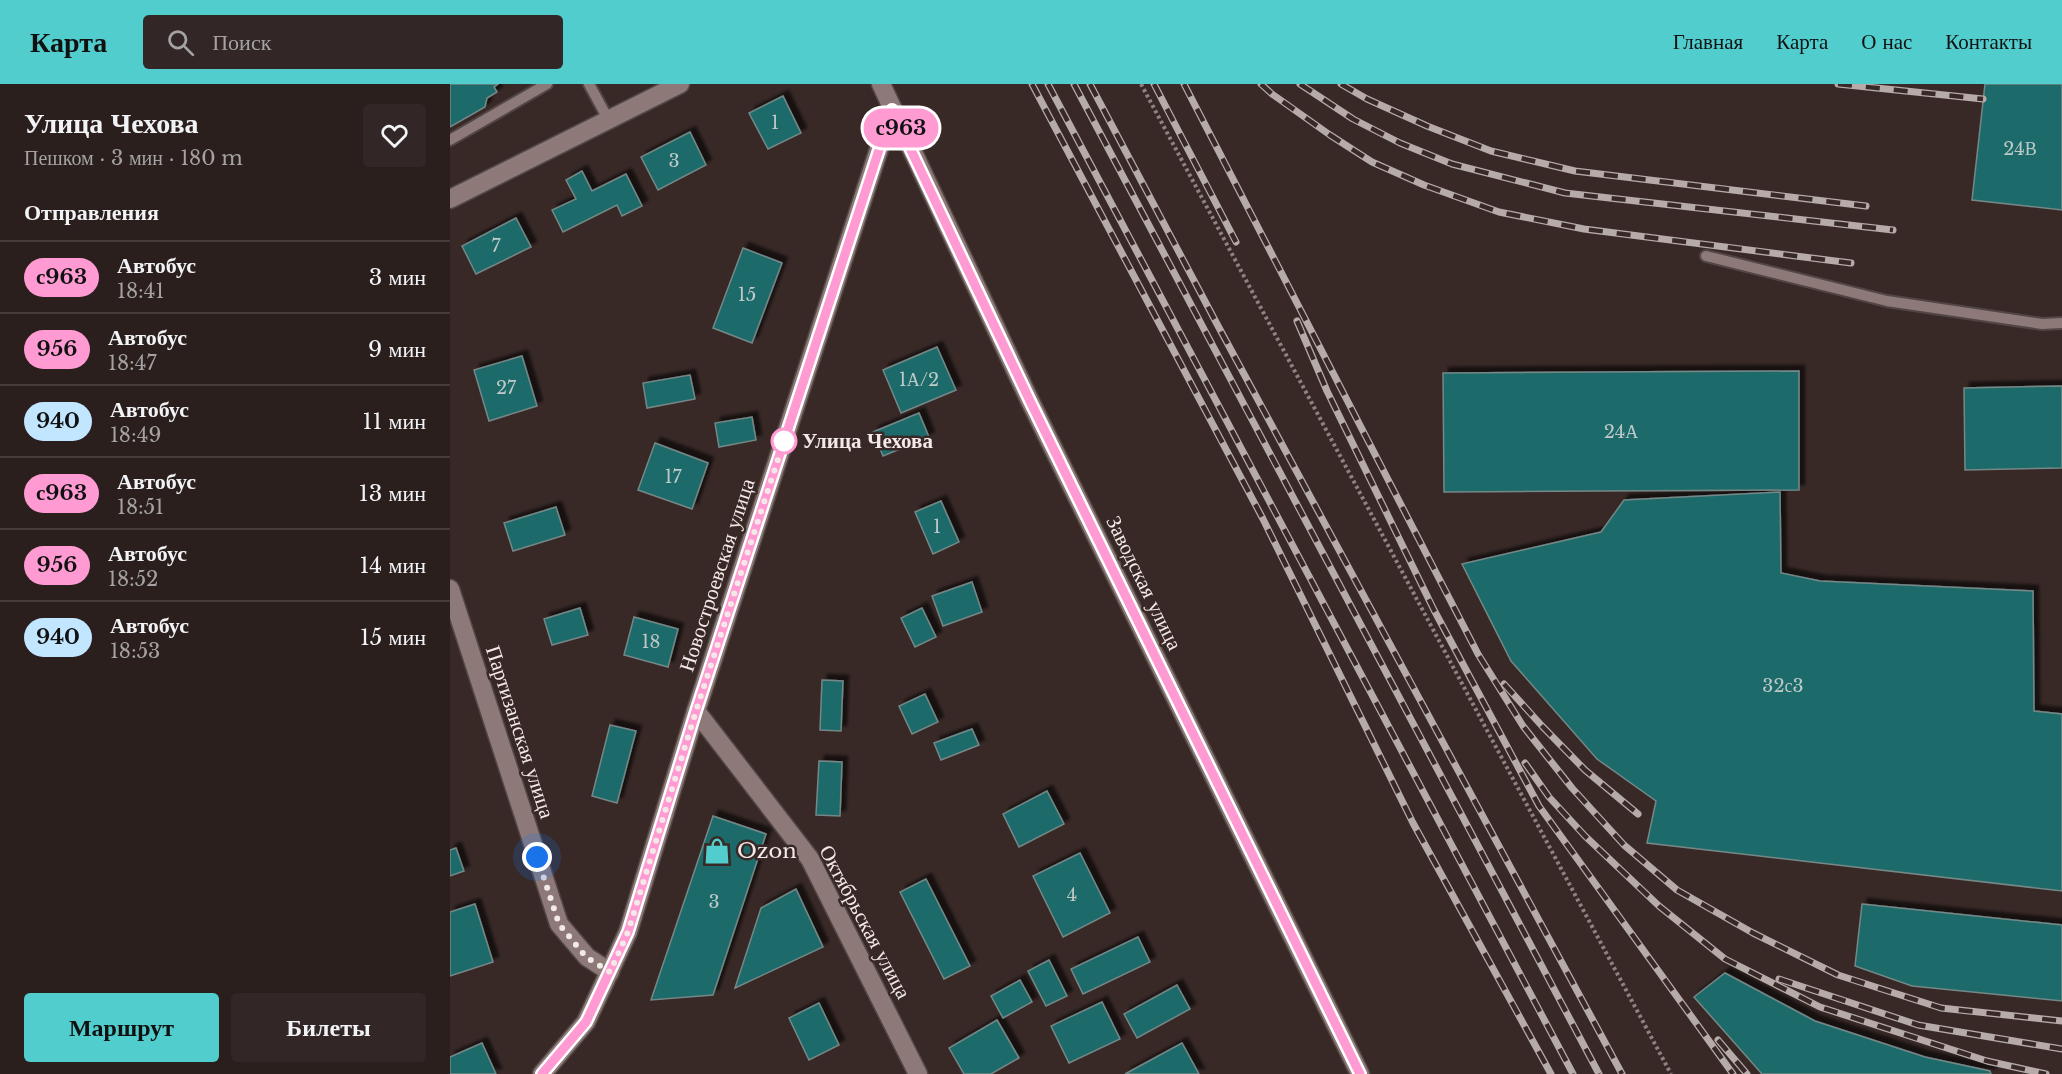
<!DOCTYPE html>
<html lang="ru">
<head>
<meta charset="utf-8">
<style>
  :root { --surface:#2a1f1d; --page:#322726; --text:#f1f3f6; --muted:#a5a2a4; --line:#463d3b; --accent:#52cdcd }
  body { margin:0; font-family:"Libre Baskerville",serif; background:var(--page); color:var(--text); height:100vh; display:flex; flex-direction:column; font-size:22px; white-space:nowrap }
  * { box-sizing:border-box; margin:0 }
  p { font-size:20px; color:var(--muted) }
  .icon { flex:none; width:33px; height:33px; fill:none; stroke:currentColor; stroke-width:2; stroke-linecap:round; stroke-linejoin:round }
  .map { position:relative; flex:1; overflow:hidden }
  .drawer { display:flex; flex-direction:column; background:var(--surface); width:450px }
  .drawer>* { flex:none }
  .badge { padding:0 12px; border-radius:20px; font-size:21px; line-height:39px }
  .you { position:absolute; width:30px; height:30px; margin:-15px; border:4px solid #fff; border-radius:50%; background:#1a73e8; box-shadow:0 0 0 9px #1a73e833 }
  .map>.badge { position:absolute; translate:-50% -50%; box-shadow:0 0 0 3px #fff }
  h2 { padding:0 24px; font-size:22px; line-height:54px }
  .round { display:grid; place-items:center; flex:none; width:63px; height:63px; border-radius:6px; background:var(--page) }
  .overview { display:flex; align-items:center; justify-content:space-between; height:102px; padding:0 24px }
  h1 { font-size:28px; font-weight:800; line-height:45px }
  .button { display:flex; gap:12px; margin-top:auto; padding:12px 24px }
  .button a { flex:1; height:69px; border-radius:6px; background:var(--accent); color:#111; font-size:24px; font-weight:800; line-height:69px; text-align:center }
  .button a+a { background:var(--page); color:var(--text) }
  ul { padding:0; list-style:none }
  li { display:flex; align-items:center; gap:18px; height:72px; padding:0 24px; border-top:2px solid var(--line) }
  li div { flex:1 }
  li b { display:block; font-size:22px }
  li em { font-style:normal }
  li .badge { min-width:66px; font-weight:700; text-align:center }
  header { display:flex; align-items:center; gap:36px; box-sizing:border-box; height:84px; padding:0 30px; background:var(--accent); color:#111 }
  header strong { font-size:28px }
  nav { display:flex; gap:33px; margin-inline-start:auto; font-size:21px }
  .search { width:420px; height:54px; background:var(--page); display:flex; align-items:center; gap:15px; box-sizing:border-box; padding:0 21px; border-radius:6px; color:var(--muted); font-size:22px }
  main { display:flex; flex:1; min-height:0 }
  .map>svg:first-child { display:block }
</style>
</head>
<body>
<header>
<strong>Карта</strong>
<div class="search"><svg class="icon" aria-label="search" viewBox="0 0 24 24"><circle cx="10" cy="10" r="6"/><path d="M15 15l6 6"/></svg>Поиск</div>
<nav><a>Главная</a><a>Карта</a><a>О нас</a><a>Контакты</a></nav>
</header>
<main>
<section class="drawer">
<div class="overview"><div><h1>Улица Чехова</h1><p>Пешком · 3 мин · 180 m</p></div><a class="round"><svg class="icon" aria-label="heart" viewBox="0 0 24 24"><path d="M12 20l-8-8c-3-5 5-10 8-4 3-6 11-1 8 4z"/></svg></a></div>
<h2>Отправления</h2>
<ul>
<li><span class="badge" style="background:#ff9ad2;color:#111">с963</span><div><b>Автобус</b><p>18:41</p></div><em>3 мин</em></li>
<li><span class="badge" style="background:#ff9ad2;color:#111">956</span><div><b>Автобус</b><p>18:47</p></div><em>9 мин</em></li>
<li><span class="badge" style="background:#c2e6ff;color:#111">940</span><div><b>Автобус</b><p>18:49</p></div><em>11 мин</em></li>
<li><span class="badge" style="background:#ff9ad2;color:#111">с963</span><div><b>Автобус</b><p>18:51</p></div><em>13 мин</em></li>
<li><span class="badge" style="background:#ff9ad2;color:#111">956</span><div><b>Автобус</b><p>18:52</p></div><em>14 мин</em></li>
<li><span class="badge" style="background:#c2e6ff;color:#111">940</span><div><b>Автобус</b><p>18:53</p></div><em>15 мин</em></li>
</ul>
<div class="button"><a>Маршрут</a><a>Билеты</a></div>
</section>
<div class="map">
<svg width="1612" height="990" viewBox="0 0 1612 990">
  <defs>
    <filter id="shadow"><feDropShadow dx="5.5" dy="-5.5" stdDeviation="1.5" flood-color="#0009"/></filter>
  </defs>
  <rect width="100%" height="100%" fill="#382927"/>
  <g fill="#1d6a6a" stroke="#748887" stroke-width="1.5" filter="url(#shadow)">
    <polygon points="0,0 48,0 44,3 47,8 37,14 35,23 0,43"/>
    <polygon points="1535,0 1612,0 1612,126 1522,116"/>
    <polygon points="333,12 351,49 318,65 299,29"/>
    <polygon points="240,48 256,81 208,106 191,73"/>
    <polygon points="132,87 142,107 176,90 192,122 172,132 167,121 113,148 102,126 126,115 116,96"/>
    <polygon points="66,134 81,163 26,190 12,162"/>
    <polygon points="293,164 332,179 302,259 263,244"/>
    <polygon points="487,263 506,306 451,329 433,286"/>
    <polygon points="72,272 87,322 39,337 24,286"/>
    <polygon points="1349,287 1349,406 994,408 993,289"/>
    <polygon points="240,291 245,315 197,324 193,299"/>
    <polygon points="1612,302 1612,384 1515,386 1514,304"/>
    <polygon points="469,329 479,353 433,372 423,348"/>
    <polygon points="302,333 306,356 269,363 265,339"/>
    <polygon points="205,359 258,379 242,425 188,406"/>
    <polygon points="1330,408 1331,489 1370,497 1583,507 1584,627 1612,630 1612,807 1197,759 1206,717 1147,675 1061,577 1012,480 1151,448 1174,416"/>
    <polygon points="491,417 509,458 483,470 465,428"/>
    <polygon points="106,423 115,451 63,467 54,439"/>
    <polygon points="522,498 532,528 493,542 482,512"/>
    <polygon points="130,524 138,551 102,561 94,535"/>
    <polygon points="472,524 486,553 465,563 451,534"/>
    <polygon points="184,533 228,545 218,583 174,571"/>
    <polygon points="372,596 393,597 391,647 370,646"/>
    <polygon points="475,610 488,638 462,650 449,622"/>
    <polygon points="160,641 186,647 167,719 142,712"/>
    <polygon points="522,645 529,661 491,676 484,659"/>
    <polygon points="369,677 392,678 390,732 366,731"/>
    <polygon points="597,707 614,740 569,763 553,730"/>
    <polygon points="263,732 316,750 263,911 201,916"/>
    <polygon points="6,764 14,787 0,792 0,766"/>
    <polygon points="630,769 660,829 613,853 583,792"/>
    <polygon points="476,795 520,882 494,895 450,808"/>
    <polygon points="346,805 373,863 285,904 311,824"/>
    <polygon points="25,820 43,878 0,892 0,828"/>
    <polygon points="1412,820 1612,841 1612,917 1462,902 1405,882"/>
    <polygon points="688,853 700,878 633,910 621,885"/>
    <polygon points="599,876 617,912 596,922 578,887"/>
    <polygon points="1275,889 1365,937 1475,973 1540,987 1541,990 1312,990 1244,913"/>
    <polygon points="570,896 582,918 553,934 541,912"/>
    <polygon points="727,901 740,925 687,954 674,930"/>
    <polygon points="652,918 670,955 619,979 601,942"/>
    <polygon points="369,919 389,961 359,976 339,934"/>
    <polygon points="547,936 569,974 541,990 514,990 499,964"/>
    <polygon points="32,959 46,990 0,990 0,973"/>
    <polygon points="732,959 749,990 675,990"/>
  </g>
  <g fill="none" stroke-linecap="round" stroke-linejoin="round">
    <g stroke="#524644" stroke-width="14">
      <g id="lane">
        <polyline points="139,0 158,35"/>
        <polyline points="0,56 97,0"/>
        <polyline points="1256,172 1437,217 1592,240 1612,239"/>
      </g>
    </g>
    <g stroke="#524644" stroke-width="21">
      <g id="street">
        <polyline points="0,115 230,0"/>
        <polyline points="0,505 109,840 137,873 160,888"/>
        <polyline points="246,627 360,775 468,990"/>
      </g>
    </g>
    <g stroke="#524644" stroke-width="21">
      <g id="secondary">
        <polyline points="431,0 580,317 910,990"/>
        <polyline points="92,990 136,938 178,848 246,627 442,25"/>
      </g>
    </g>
    <polyline stroke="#8f8280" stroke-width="4" stroke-dasharray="3 3" stroke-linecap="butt" points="691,0 1221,990"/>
    <use href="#lane" stroke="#8d7a78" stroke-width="10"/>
    <use href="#street" stroke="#8d7a78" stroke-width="18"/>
    <use href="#secondary" stroke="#8d7a78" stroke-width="18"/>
    <g stroke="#b6aba9" stroke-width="7">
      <g id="rail">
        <polyline points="582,0 813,435 963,739 1101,990"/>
        <polyline points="598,0 1123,990"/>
        <polyline points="624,0 1149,990"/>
        <polyline points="640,0 767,240 1172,990"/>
        <polyline points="704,0 786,158"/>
        <polyline points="734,0 1028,570 1073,642 1122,704 1174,761 1227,806 1303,849 1388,891 1491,924 1612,937"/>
        <polyline points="811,0 822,10 880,51 922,78 974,101 1049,128 1134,145 1401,179"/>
        <polyline points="850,0 903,35 950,59 1002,80 1115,109 1443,146"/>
        <polyline points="891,0 917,15 977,42 1041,67 1125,87 1416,122"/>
        <polyline points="1388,0 1533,15"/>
        <polyline points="847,237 877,307 984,526 1089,722 1283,990"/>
        <polyline points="1054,600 1092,642 1135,686 1188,730"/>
        <polyline points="1075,679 1099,713 1135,752 1209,822 1275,875 1370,923 1537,977 1596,990"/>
        <polyline points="1329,895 1468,941 1612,965"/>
        <polyline points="1268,956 1297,990"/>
      </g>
    </g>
    <use href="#rail" stroke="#382927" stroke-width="4.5" stroke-dasharray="14" stroke-linecap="butt"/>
  </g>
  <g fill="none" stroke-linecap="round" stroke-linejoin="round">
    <g stroke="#fff" stroke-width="14">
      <polyline id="line" points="92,990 136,938 178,848 246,627 442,26 580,317 910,990"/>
    </g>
    <use href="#line" stroke="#ff9ad2" stroke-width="9"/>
    <polyline stroke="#f3e9e7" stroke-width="6" stroke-dasharray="0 10.8" points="87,773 109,840 136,873 160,888 178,848 246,627 334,357"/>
  </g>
  <defs>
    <g id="shop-bare" transform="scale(2.07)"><path d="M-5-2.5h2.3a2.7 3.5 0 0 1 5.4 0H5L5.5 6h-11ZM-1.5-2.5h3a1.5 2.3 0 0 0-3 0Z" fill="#52cdcd" stroke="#382927" stroke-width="2.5" paint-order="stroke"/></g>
  </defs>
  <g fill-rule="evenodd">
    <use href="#shop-bare" x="267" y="767"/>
  </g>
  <circle fill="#fff" stroke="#ff9ad2" stroke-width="3" cx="334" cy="357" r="12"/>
  <g text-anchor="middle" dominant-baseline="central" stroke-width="5" stroke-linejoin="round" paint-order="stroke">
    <g font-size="18" fill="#bec9c8">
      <text x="325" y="39">1</text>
      <text x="1570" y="65">24В</text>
      <text x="224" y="77">3</text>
      <text x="46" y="162">7</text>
      <text x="297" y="211">15</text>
      <text x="469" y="296">1А/2</text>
      <text x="56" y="304">27</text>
      <text x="1171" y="348">24А</text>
      <text x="223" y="393">17</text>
      <text x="487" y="443">1</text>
      <text x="201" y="558">18</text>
      <text x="1333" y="602">32с3</text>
      <text x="622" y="811">4</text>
      <text x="264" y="818">3</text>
    </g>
    <g font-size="21" font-weight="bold" fill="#f3e9e7" stroke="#382927" text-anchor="start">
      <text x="352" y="357">Улица Чехова</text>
    </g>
    <g font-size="21" fill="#f3e9e7" stroke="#382927">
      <text transform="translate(267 491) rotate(-72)">Новостроевская улица</text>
      <text transform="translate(694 499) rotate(64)">Заводская улица</text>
      <text transform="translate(70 648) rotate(72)">Партизанская улица</text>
      <text transform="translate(415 838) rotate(62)">Октябрьская улица</text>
    </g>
    <g font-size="21" fill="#f3e9e7" stroke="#382927" text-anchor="start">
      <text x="287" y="767">Ozon</text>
    </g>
  </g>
</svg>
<div class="you" style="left:87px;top:773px"></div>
<b class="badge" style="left:451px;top:44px;background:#ff9ad2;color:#111">с963</b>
</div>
</main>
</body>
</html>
